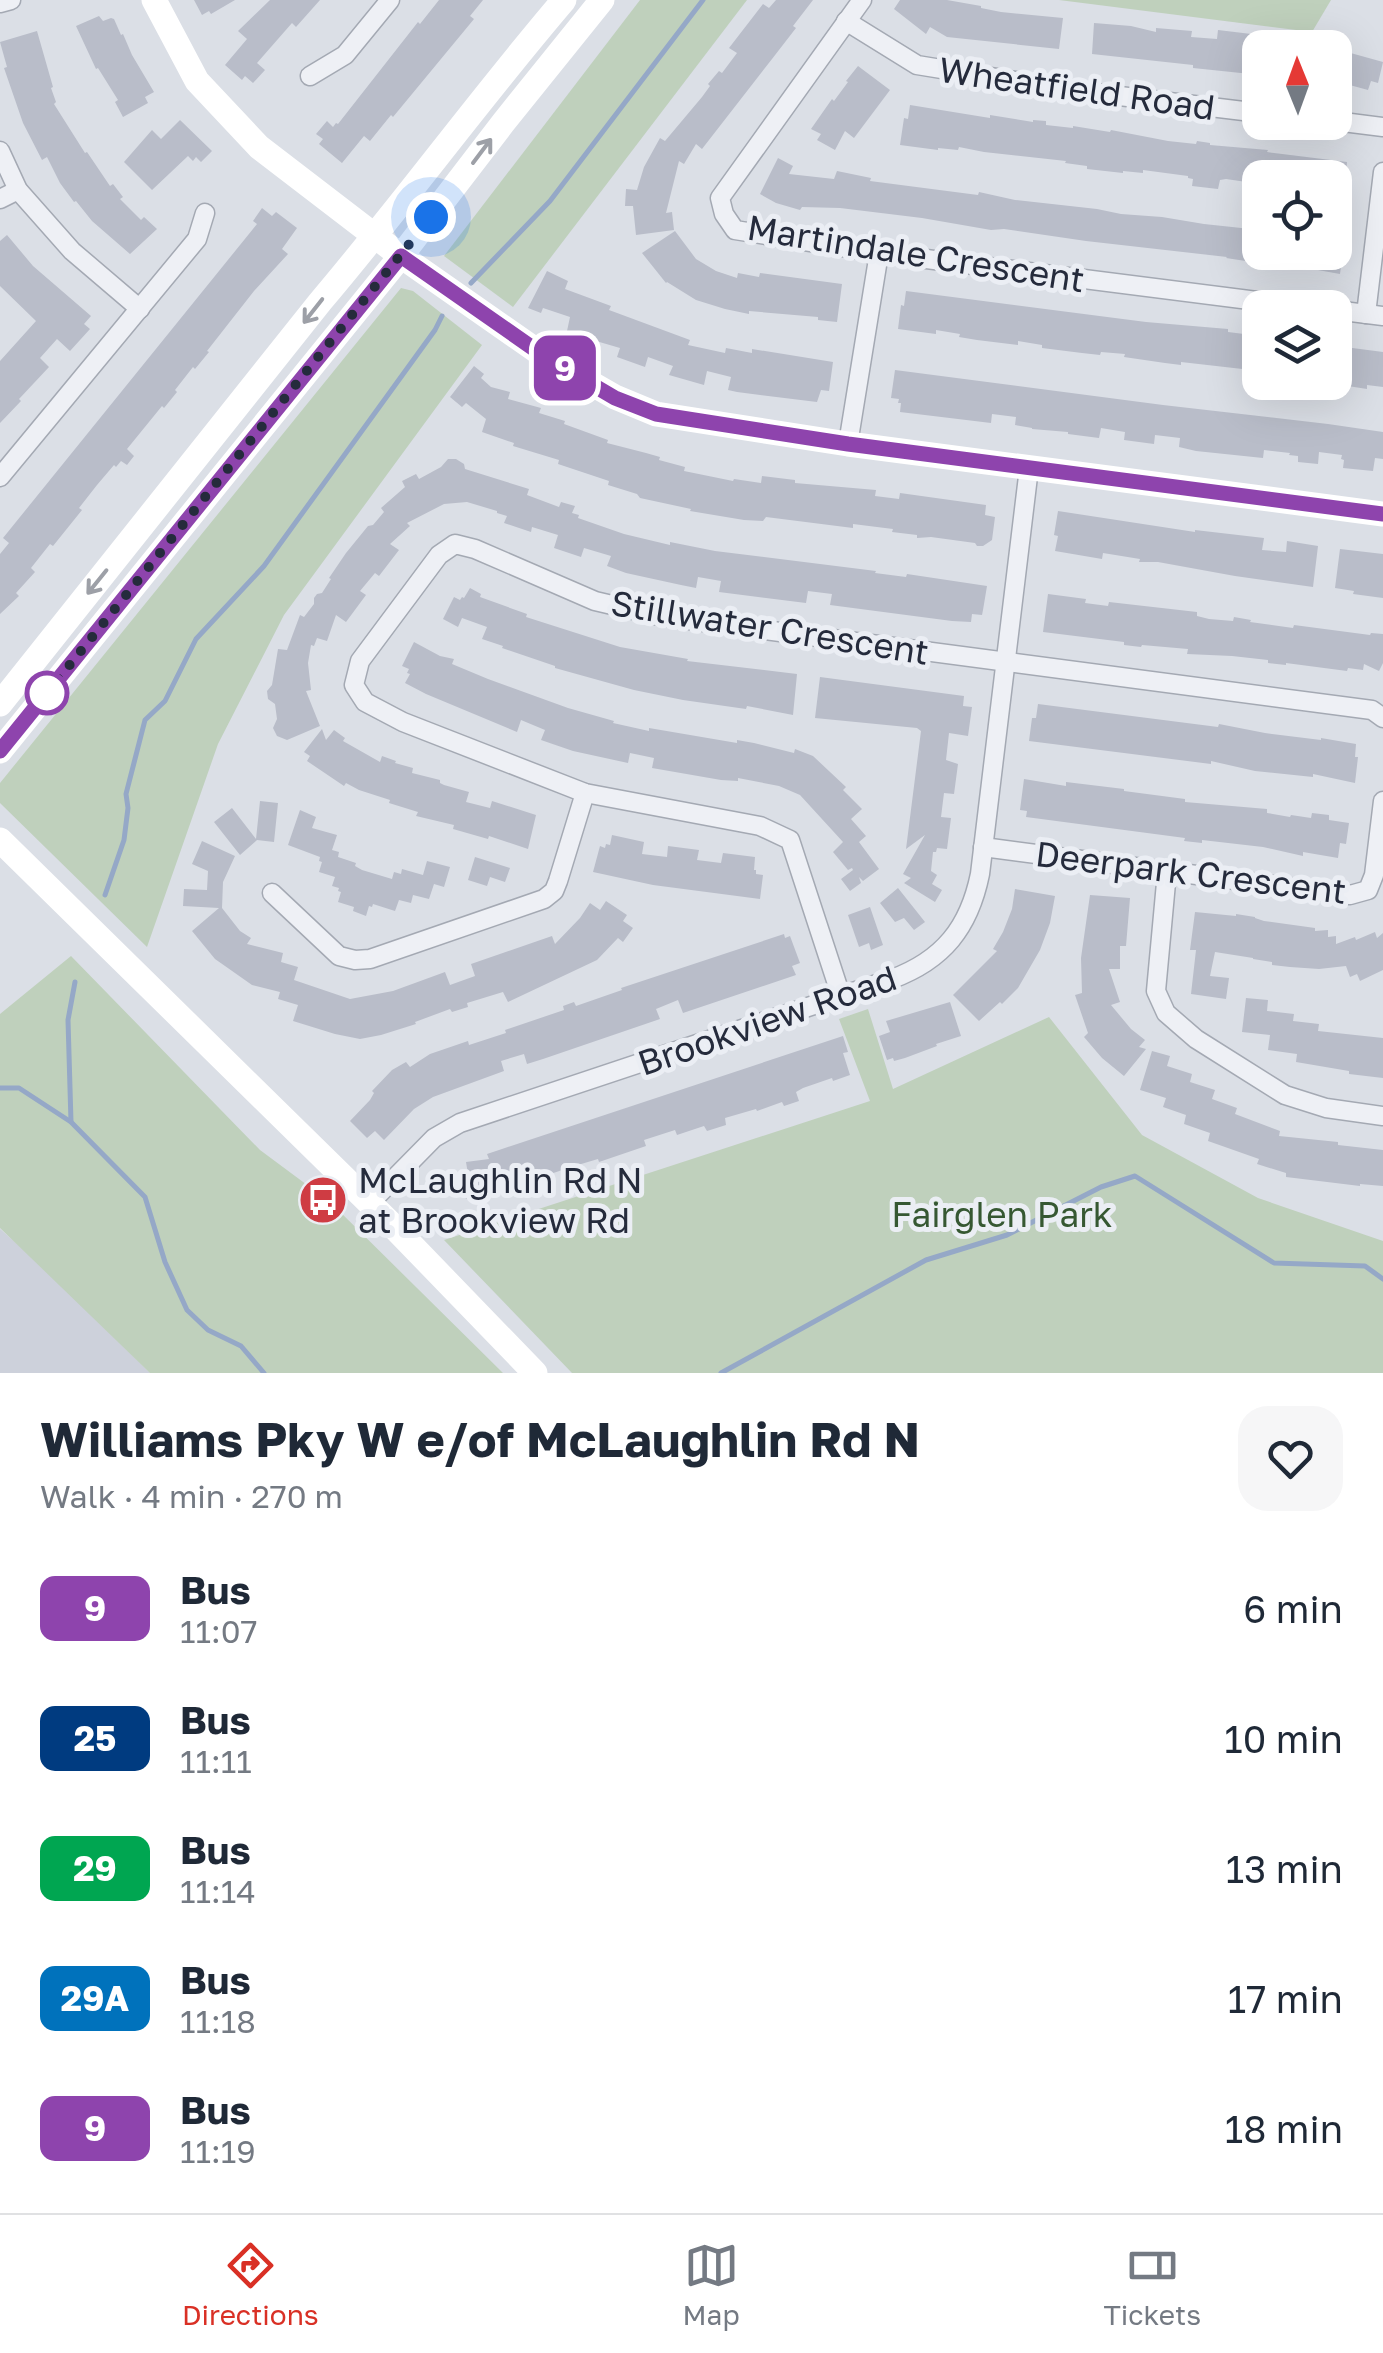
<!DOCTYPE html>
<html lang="en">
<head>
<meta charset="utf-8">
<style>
  :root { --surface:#fff; --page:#f6f6f7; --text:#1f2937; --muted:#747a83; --line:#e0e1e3; --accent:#d93025 }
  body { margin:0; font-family:"Golos Text",sans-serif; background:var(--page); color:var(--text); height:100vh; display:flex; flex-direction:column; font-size:38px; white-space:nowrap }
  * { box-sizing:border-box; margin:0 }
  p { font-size:32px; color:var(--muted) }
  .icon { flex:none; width:55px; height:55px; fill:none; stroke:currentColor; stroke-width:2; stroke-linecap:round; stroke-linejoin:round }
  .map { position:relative; height:1373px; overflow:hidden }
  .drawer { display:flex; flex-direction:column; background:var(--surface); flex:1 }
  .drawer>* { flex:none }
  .badge { padding:0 20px; border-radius:15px; font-size:35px; line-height:65px }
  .needle { width:65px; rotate:359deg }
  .fabs { position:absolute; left:1242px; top:30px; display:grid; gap:20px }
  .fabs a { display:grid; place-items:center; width:110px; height:110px; border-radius:20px; background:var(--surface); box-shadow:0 10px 40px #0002; font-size:50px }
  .you { position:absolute; width:50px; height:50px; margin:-25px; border:8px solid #fff; border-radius:50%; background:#1a73e8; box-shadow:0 0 0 15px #1a73e833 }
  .map>.badge { position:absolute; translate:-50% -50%; box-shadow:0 0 0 5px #fff }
  .round { display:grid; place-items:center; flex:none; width:105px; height:105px; border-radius:30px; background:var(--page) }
  .overview { display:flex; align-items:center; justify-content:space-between; height:170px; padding:0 40px }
  h1 { font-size:48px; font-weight:700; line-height:75px }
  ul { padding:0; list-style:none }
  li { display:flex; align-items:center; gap:30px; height:130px; padding:0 40px }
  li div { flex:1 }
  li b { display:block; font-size:38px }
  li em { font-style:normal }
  li .badge { min-width:110px; font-weight:700; text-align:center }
  .dock { display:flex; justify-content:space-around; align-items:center; height:140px; border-top:2px solid var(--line); background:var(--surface); font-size:28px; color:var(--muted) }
  .dock a { display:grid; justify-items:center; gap:5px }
  .dock .current { color:var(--accent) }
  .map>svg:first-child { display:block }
</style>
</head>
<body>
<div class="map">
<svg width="1383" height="1373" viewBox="0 0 1383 1373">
  <rect width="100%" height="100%" fill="#dbdfe6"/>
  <polygon fill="#cdd1db" points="0,1229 35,1260 150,1373 0,1373"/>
  <g fill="#bfd0bc">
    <polygon points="640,0 747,0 513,307 444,256"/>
    <polygon points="1059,0 1331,0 1312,32"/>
    <polygon points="401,288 413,291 482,345 284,615 218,744 147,947 0,803 0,783"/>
    <polygon points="71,956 260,1150 330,1202 503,1373 150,1373 0,1228 0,1014"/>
    <polygon points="868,1009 893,1089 1049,1017 1142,1135 1258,1198 1383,1241 1383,1373 572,1373 444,1240 870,1101 839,1019"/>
  </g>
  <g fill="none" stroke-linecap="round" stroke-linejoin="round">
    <g stroke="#95a8c7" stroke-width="5">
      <polyline points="471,283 550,201 703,0"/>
      <polyline points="105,895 124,840 128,808 126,794 145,720 165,701 196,639 264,566 435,330 442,316"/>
      <polyline points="0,1088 19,1088 71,1122 145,1197 165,1262 187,1310 208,1330 241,1346 264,1373"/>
      <polyline points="71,1122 68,1020 75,982"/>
      <polyline points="721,1373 926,1260 1007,1235 1101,1187 1135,1176 1274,1263 1365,1266 1383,1279"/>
    </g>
  </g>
  <g fill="#b9bdc9">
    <polygon points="194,0 235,0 211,14 209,11 202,15"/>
    <polygon points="270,0 320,0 296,27 292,23 257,63 265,70 253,83 245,76 242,80 225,65 247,39 238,31"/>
    <polygon points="439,0 483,0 470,16 474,19 393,117 391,115 370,141 364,136 342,163 319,144 323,139 316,134 327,121 333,127 336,123 338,124 418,22 420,24"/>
    <polygon points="776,0 813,0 793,26 796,28 772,59 702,149 696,144 684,164 679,161 666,213 672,212 674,230 636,235 633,206 625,206 626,189 637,190 644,167 660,138 665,141 702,97 710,86 708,84 719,71 722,73 737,53 729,48 763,4 769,8"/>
    <polygon points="900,0 947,0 981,6 981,8 1001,12 1063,18 1059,49 947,37 930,27 926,34 894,9"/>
    <polygon points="99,16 103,21 111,18 114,19 121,35 123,34 132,55 154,92 145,97 148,103 123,117 115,102 118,100 98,68 96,69 76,26"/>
    <polygon points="1094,23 1131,26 1156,32 1156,28 1192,31 1191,37 1217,39 1218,30 1294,39 1293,48 1260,48 1260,75 1193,68 1193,65 1092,54"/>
    <polygon points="37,31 53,87 51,88 56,102 54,104 85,153 87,152 110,186 113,184 123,197 120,199 141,220 144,217 157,229 130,254 92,221 76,201 74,202 60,183 47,157 42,160 23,123 4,68 7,67 0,42"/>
    <polygon points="1335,52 1347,52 1383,62 1378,83 1371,81 1368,90 1335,81"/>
    <polygon points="858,66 890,90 854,138 845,131 835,150 817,140 821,134 811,129 832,99 834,101 848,82 846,81"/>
    <polygon points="910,105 990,118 990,115 1033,122 1033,120 1046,121 1046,125 1073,128 1073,126 1110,132 1111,130 1168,141 1196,144 1197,141 1210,143 1210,145 1268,150 1267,152 1347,162 1346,174 1351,175 1349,195 1335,194 1335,178 1260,178 1260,184 1226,179 1220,180 1218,189 1192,186 1193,179 1188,178 1188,176 1143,170 1143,173 1123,171 1123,173 1087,169 1087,166 1065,163 1066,161 984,152 959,147 958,150 938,148 938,150 900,145 904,118 908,119"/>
    <polygon points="180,120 212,151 201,162 196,157 193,161 188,156 152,190 124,162 152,130 161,139"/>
    <polygon points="778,158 793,166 789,174 834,179 837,171 871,178 870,181 978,195 979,192 1015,200 1097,209 1121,214 1162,217 1204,224 1260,230 1258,252 1343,252 1340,274 1279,263 1278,266 1226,258 1227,257 1086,241 1004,229 991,230 922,218 840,208 802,207 800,210 776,203 760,194"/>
    <polygon points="262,208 272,216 276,212 297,228 282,249 288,254 254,291 207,351 209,352 195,369 193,367 175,390 177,392 164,408 162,406 127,449 134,456 127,465 121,461 116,467 114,465 97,485 79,508 82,510 53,546 50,544 31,568 35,572 16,593 19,596 0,614 0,554 9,543 3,538 257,224 253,221"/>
    <polygon points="675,231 696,259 716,271 737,278 738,273 759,277 760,273 842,284 837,322 818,320 818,317 749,311 749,314 725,309 696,300 667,282 666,283 642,253"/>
    <polygon points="7,235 33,266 91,316 84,324 90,329 70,351 57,339 40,358 49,367 19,399 21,401 0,423 0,361 36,321 0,286 0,241"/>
    <polygon points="547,271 568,281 565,289 611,306 609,310 690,340 688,345 725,353 726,348 752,353 752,349 833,362 829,391 821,390 817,402 737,392 728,390 731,377 707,371 704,385 669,375 673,366 648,357 645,367 617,357 620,348 596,341 594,345 583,341 584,337 567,331 570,317 543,308 541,313 528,308"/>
    <polygon points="906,291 1146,322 1228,329 1228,332 1260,336 1260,371 1181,362 1181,365 1165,363 1124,357 1125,354 1101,352 1100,355 1082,353 1042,348 1042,345 1018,341 1018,345 977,340 959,337 960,334 936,330 936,334 898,329 901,305 904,306"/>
    <polygon points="1337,346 1383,352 1383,387 1367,385 1367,389 1335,384"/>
    <polygon points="474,366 484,374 481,378 491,387 510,392 508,399 541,408 539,413 565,421 564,424 608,440 607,443 646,453 660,457 659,460 685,467 684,471 733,481 734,479 761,483 762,476 795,480 795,483 876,490 875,496 899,499 900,493 986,505 985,515 995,517 992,540 983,546 977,546 975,543 931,537 917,538 917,535 892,532 893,529 853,524 853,528 766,517 763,521 744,520 690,511 691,509 640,498 637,494 608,485 609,481 558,464 559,460 513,446 514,443 482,432 486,419 466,403 462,407 450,397"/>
    <polygon points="895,370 1163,405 1328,424 1383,432 1383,459 1375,458 1373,471 1343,468 1344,460 1341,459 1342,455 1319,452 1318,464 1298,462 1298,456 1289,455 1290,453 1264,450 1263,458 1196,451 1179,447 1180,438 1155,435 1154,444 1124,440 1125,432 1101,428 1099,438 1068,434 1068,432 1032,429 1032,428 1015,425 1016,417 992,414 991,423 900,412 901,403 898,403 899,399 891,398"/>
    <polygon points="448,459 456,459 464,464 465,469 529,489 527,495 559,507 561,502 575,506 572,513 579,515 578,518 624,534 670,545 670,542 715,551 876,571 875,573 906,577 907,574 987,586 983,610 982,615 972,614 971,622 952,621 830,605 832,594 808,591 806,603 719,592 721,581 698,577 696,588 681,585 626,573 607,566 611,556 584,548 581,557 554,548 558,535 532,527 531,532 504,523 507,516 497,513 497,511 467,502 444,504 407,523 410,526 390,544 399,550 379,576 375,573 360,591 366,595 346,622 336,615 327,641 317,638 314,646 311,645 308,663 311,690 306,691 320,726 287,740 277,736 273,728 277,719 275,704 268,699 267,691 272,685 278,649 287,650 300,615 304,617 314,604 314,598 317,594 322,593 331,579 329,578 346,553 368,526 373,525 384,512 381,508 405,487 402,481 416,474 419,479 441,467"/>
    <polygon points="1058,511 1195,532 1195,530 1264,538 1262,550 1286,552 1287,541 1318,546 1313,587 1235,576 1158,562 1139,562 1140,559 1103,553 1102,559 1055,551 1058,536 1054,535"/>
    <polygon points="1340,549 1383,554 1383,598 1353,594 1354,591 1335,588"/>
    <polygon points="470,588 481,594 480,597 527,614 526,617 620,647 688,659 687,661 797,674 793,715 747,706 746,709 683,700 634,690 555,668 555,666 502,648 503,646 482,639 487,627 462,618 458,627 443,619 454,597 460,600 462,597 464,598"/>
    <polygon points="1048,594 1086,599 1085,603 1108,606 1109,602 1197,612 1197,616 1209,619 1233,621 1234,617 1251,620 1250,622 1293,628 1294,625 1370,635 1371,633 1383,634 1383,663 1379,671 1364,664 1363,670 1348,668 1347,671 1286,663 1286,665 1268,663 1268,660 1232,656 1187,654 1188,649 1142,645 1141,647 1124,645 1124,642 1043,632"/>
    <polygon points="414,642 440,656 454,659 452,664 488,679 568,708 614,721 613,723 649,731 649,728 737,743 737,740 754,743 794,753 795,749 813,756 846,787 843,790 862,809 851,819 866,836 859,842 879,869 863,881 859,877 861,883 850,891 841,879 853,870 852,868 848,870 833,852 843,842 800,795 779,786 738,778 738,781 721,780 652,768 654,758 630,753 628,763 573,751 541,740 545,730 521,720 517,732 426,694 405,683 410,674 407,673 409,669 402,666"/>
    <polygon points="820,677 964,696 963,706 972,707 968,736 949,733 946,760 958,764 954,794 944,793 941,817 951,818 947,849 937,848 936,852 933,852 931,871 937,875 932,884 942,890 935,902 904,883 911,878 903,874 925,835 906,849 921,731 917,728 815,718"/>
    <polygon points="1038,704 1218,727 1219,724 1265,733 1321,740 1321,738 1356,744 1355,757 1358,757 1355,783 1313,774 1313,777 1255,771 1211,761 1211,764 1029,741 1032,718 1036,718"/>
    <polygon points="322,729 326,740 334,730 345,738 343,741 380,762 382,756 396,761 395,763 413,768 412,773 440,780 440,783 444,785 469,792 466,802 490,808 492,801 536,815 528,849 489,836 488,839 453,829 454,825 416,816 418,812 389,803 390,800 359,790 346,783 344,786 307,761 310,756 304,752"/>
    <polygon points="1024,779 1066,786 1066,782 1124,789 1124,791 1185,799 1185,802 1267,809 1267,813 1290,817 1291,815 1311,818 1312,813 1329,815 1329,820 1349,823 1346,844 1340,843 1338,858 1303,852 1303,856 1263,847 1202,840 1202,843 1184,841 1185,838 1026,817 1027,811 1020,810"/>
    <polygon points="260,801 278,803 274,842 257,840 240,855 214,822 232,808 256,839"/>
    <polygon points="300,810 316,817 312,828 337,835 332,850 339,852 338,857 356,863 355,866 362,870 392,879 394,872 401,874 402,869 423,875 427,861 450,867 444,887 434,884 429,899 413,895 411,903 399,900 395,911 373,904 372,907 369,906 366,916 353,911 354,907 338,902 341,892 338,891 339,888 332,886 335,877 319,872 322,862 319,861 320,857 288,845"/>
    <polygon points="612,835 644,842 642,854 667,857 668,846 699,850 697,860 721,863 723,853 755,857 754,870 756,870 756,874 763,875 760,899 653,885 593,872 600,846 605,848 606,844 610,845"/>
    <polygon points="202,841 235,856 223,882 222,908 240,931 251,938 247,944 283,953 281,962 298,967 294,980 350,999 393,991 445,972 450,985 475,976 471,964 552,936 555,944 580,918 590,903 600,910 606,901 627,915 623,921 633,928 623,942 618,938 597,960 508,1002 503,992 467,1003 468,1007 452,1012 450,1009 415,1022 416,1024 381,1035 360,1039 335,1034 293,1021 298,1005 278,999 280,992 252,985 225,966 215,959 192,931 219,908 183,906 184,889 207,890 208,871 192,864"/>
    <polygon points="475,857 510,868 505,882 490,877 487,886 468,880"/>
    <polygon points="898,888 925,922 914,930 904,918 895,922 880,903"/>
    <polygon points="1015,889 1055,896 1050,923 1040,950 1018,988 1002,1004 1000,1002 979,1021 953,995 997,951 993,949 1003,932 1012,909"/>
    <polygon points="1090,895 1130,898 1126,946 1120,946 1120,969 1109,969 1120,1002 1111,1005 1131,1029 1145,1040 1139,1047 1146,1049 1124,1076 1102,1058 1084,1037 1088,1033 1075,995 1082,993 1081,958"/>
    <polygon points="870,907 883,945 871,950 869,943 859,947 848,915"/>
    <polygon points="1195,912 1236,916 1236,914 1255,917 1255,918 1264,921 1315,928 1315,931 1328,930 1328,937 1336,936 1336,944 1355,937 1356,940 1375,932 1377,938 1383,933 1383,970 1360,981 1357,974 1350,977 1346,966 1319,969 1290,967 1272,965 1272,962 1253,959 1253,958 1215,952 1210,976 1229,978 1226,999 1191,994 1196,950 1190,950"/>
    <polygon points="784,934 785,938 790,936 800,963 792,966 796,975 683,1013 678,1000 656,1009 660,1019 543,1059 527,1064 524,1054 501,1061 504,1071 433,1097 414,1109 384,1140 375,1131 367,1138 350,1121 370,1100 374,1093 372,1091 392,1070 406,1062 410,1067 430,1054 468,1041 469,1045 506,1033 505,1030 564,1010 563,1006 574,1002 576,1006 622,990 621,988"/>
    <polygon points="1246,998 1268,1000 1267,1011 1294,1014 1293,1021 1319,1024 1318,1031 1383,1038 1383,1078 1349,1074 1349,1071 1296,1062 1297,1054 1268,1050 1270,1035 1242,1032"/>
    <polygon points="950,1002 961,1036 936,1044 937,1046 905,1058 894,1061 893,1058 887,1060 879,1036 890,1032 886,1021"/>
    <polygon points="843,1036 848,1052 843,1053 850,1075 833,1081 832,1078 803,1088 796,1092 799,1101 784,1106 782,1102 757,1111 756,1109 725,1118 726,1125 707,1131 704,1126 677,1135 675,1130 644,1140 646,1146 599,1162 598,1159 571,1167 489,1195 466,1199 462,1181 469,1180 466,1162 489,1159 487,1154 502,1149"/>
    <polygon points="1152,1051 1170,1056 1167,1066 1192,1074 1190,1082 1215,1090 1212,1099 1237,1108 1235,1114 1280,1131 1279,1136 1338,1142 1338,1145 1383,1150 1383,1186 1360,1184 1360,1186 1286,1177 1286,1173 1257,1164 1259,1159 1208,1141 1210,1133 1184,1124 1186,1115 1163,1107 1166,1098 1140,1090"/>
  </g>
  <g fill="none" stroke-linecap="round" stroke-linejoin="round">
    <g stroke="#a4a9b3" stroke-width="21">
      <g id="street">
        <polyline points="862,0 720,198 724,214 735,230 879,253 1313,308"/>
        <polyline points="0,3 11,0"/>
        <polyline points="846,21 917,65 1070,90 1260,113"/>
        <polyline points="310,76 345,55 390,0"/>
        <polyline points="1335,121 1383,127"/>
        <polyline points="0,151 18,190 72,251 140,309"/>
        <polyline points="0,199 18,190"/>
        <polyline points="1335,310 1383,316"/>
        <polyline points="1366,314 1383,172"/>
        <polyline points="848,444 879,253"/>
        <polyline points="0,477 197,239 205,213"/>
        <polyline points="983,847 1350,895 1368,890 1374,875 1383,801"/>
        <polyline points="1167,872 1156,991 1166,1013 1196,1039 1285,1095 1326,1108 1383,1116"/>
        <polyline points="272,893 339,956 355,960 370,959 544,899 554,891 558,881 585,793"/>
        <polyline points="841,996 790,840 760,826 585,793 403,722 365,702 354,685 360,661 439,555 455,544 475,549 595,601 659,616 1372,710 1383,718"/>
        <path d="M 370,1203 L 434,1138 L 460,1123 L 892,979 C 943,960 969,928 980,874 L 1029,468"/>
      </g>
    </g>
    <use href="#street" stroke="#eef0f5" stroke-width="18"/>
    <g stroke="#fff" stroke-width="25">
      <polyline points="154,0 197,81 259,147 401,256 547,358 615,397 656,414 848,444 1383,514"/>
      <path d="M 0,704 L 320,302 C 404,203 480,98 564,0"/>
      <polyline points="0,751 401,256 503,123 602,0"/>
      <polyline points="0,840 390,1223 535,1373"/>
    </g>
  </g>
  <defs><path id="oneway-shaft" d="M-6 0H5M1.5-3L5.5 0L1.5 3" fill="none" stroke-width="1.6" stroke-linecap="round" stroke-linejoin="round" transform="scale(2.5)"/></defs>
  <g stroke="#9da0a7">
    <use href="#oneway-shaft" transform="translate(482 151) rotate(-53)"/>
    <use href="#oneway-shaft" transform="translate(313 311) rotate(128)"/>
    <use href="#oneway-shaft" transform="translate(97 582) rotate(129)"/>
  </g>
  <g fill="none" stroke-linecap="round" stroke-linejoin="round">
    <g stroke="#fff" stroke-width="22">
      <polyline id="line" points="0,751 401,256 547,358 615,398 656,414 848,444 1383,514"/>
    </g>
    <use href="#line" stroke="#8e44ad" stroke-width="15"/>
    <polyline stroke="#252b3c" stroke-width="10" stroke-dasharray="0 18" points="47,693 431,217"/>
  </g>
  <defs>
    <g id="bus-disc" transform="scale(2.5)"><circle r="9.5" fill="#cf3c43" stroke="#ebeef4"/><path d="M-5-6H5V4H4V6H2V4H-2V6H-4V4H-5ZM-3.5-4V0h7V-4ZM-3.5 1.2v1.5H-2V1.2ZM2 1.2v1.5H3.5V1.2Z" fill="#fff"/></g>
  </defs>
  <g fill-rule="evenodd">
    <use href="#bus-disc" x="323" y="1200"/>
  </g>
  <circle fill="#fff" stroke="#8e44ad" stroke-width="5" cx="47" cy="693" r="20"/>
  <g text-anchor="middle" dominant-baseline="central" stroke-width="10" stroke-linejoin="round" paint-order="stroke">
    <g font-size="35" fill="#252b3c" stroke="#ebeef4">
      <text transform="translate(1077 88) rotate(8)">Wheatfield Road</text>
      <text transform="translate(916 253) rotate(9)">Martindale Crescent</text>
      <text transform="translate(770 627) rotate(9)">Stillwater Crescent</text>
      <text transform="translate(1191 872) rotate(7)">Deerpark Crescent</text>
      <text transform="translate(767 1020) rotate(-19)">Brookview Road</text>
    </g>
    <g font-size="35" fill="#252b3c" stroke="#ebeef4" text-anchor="start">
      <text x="358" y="1180">McLaughlin Rd N<tspan x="358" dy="40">at Brookview Rd</tspan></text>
    </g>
    <g font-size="35" fill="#365832" stroke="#ebeef4">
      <text x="1002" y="1214">Fairglen Park</text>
    </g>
  </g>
</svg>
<div class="fabs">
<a><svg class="needle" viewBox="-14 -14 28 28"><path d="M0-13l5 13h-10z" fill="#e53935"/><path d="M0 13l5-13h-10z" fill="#747a83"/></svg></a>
<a><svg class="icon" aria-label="locate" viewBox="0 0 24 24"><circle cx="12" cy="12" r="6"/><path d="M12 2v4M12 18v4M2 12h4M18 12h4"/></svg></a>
<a><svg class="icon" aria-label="layers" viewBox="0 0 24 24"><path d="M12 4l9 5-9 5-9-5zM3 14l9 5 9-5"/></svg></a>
</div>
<div class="you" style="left:431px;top:217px"></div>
<b class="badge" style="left:565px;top:368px;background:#8e44ad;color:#fff">9</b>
</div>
<section class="drawer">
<div class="overview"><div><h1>Williams Pky W e/of McLaughlin Rd N</h1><p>Walk · 4 min · 270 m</p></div><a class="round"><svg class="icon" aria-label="heart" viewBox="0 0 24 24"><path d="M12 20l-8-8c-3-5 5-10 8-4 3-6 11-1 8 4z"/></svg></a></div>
<ul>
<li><span class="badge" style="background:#8e44ad;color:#fff">9</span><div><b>Bus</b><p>11:07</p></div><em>6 min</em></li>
<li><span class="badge" style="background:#003b80;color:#fff">25</span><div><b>Bus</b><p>11:11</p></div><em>10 min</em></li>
<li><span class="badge" style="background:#00a651;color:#fff">29</span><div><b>Bus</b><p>11:14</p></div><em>13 min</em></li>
<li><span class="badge" style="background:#0072bc;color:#fff">29A</span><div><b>Bus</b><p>11:18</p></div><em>17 min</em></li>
<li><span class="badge" style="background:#8e44ad;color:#fff">9</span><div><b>Bus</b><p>11:19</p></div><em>18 min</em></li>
</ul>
</section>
<nav class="dock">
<a class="current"><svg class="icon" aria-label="directions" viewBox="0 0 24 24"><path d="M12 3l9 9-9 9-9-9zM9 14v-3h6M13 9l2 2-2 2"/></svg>Directions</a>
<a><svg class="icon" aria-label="map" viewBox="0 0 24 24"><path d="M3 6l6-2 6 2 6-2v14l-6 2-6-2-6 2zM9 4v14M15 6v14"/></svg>Map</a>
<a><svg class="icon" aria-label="tickets" viewBox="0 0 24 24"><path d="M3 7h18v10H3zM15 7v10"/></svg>Tickets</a>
</nav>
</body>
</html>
